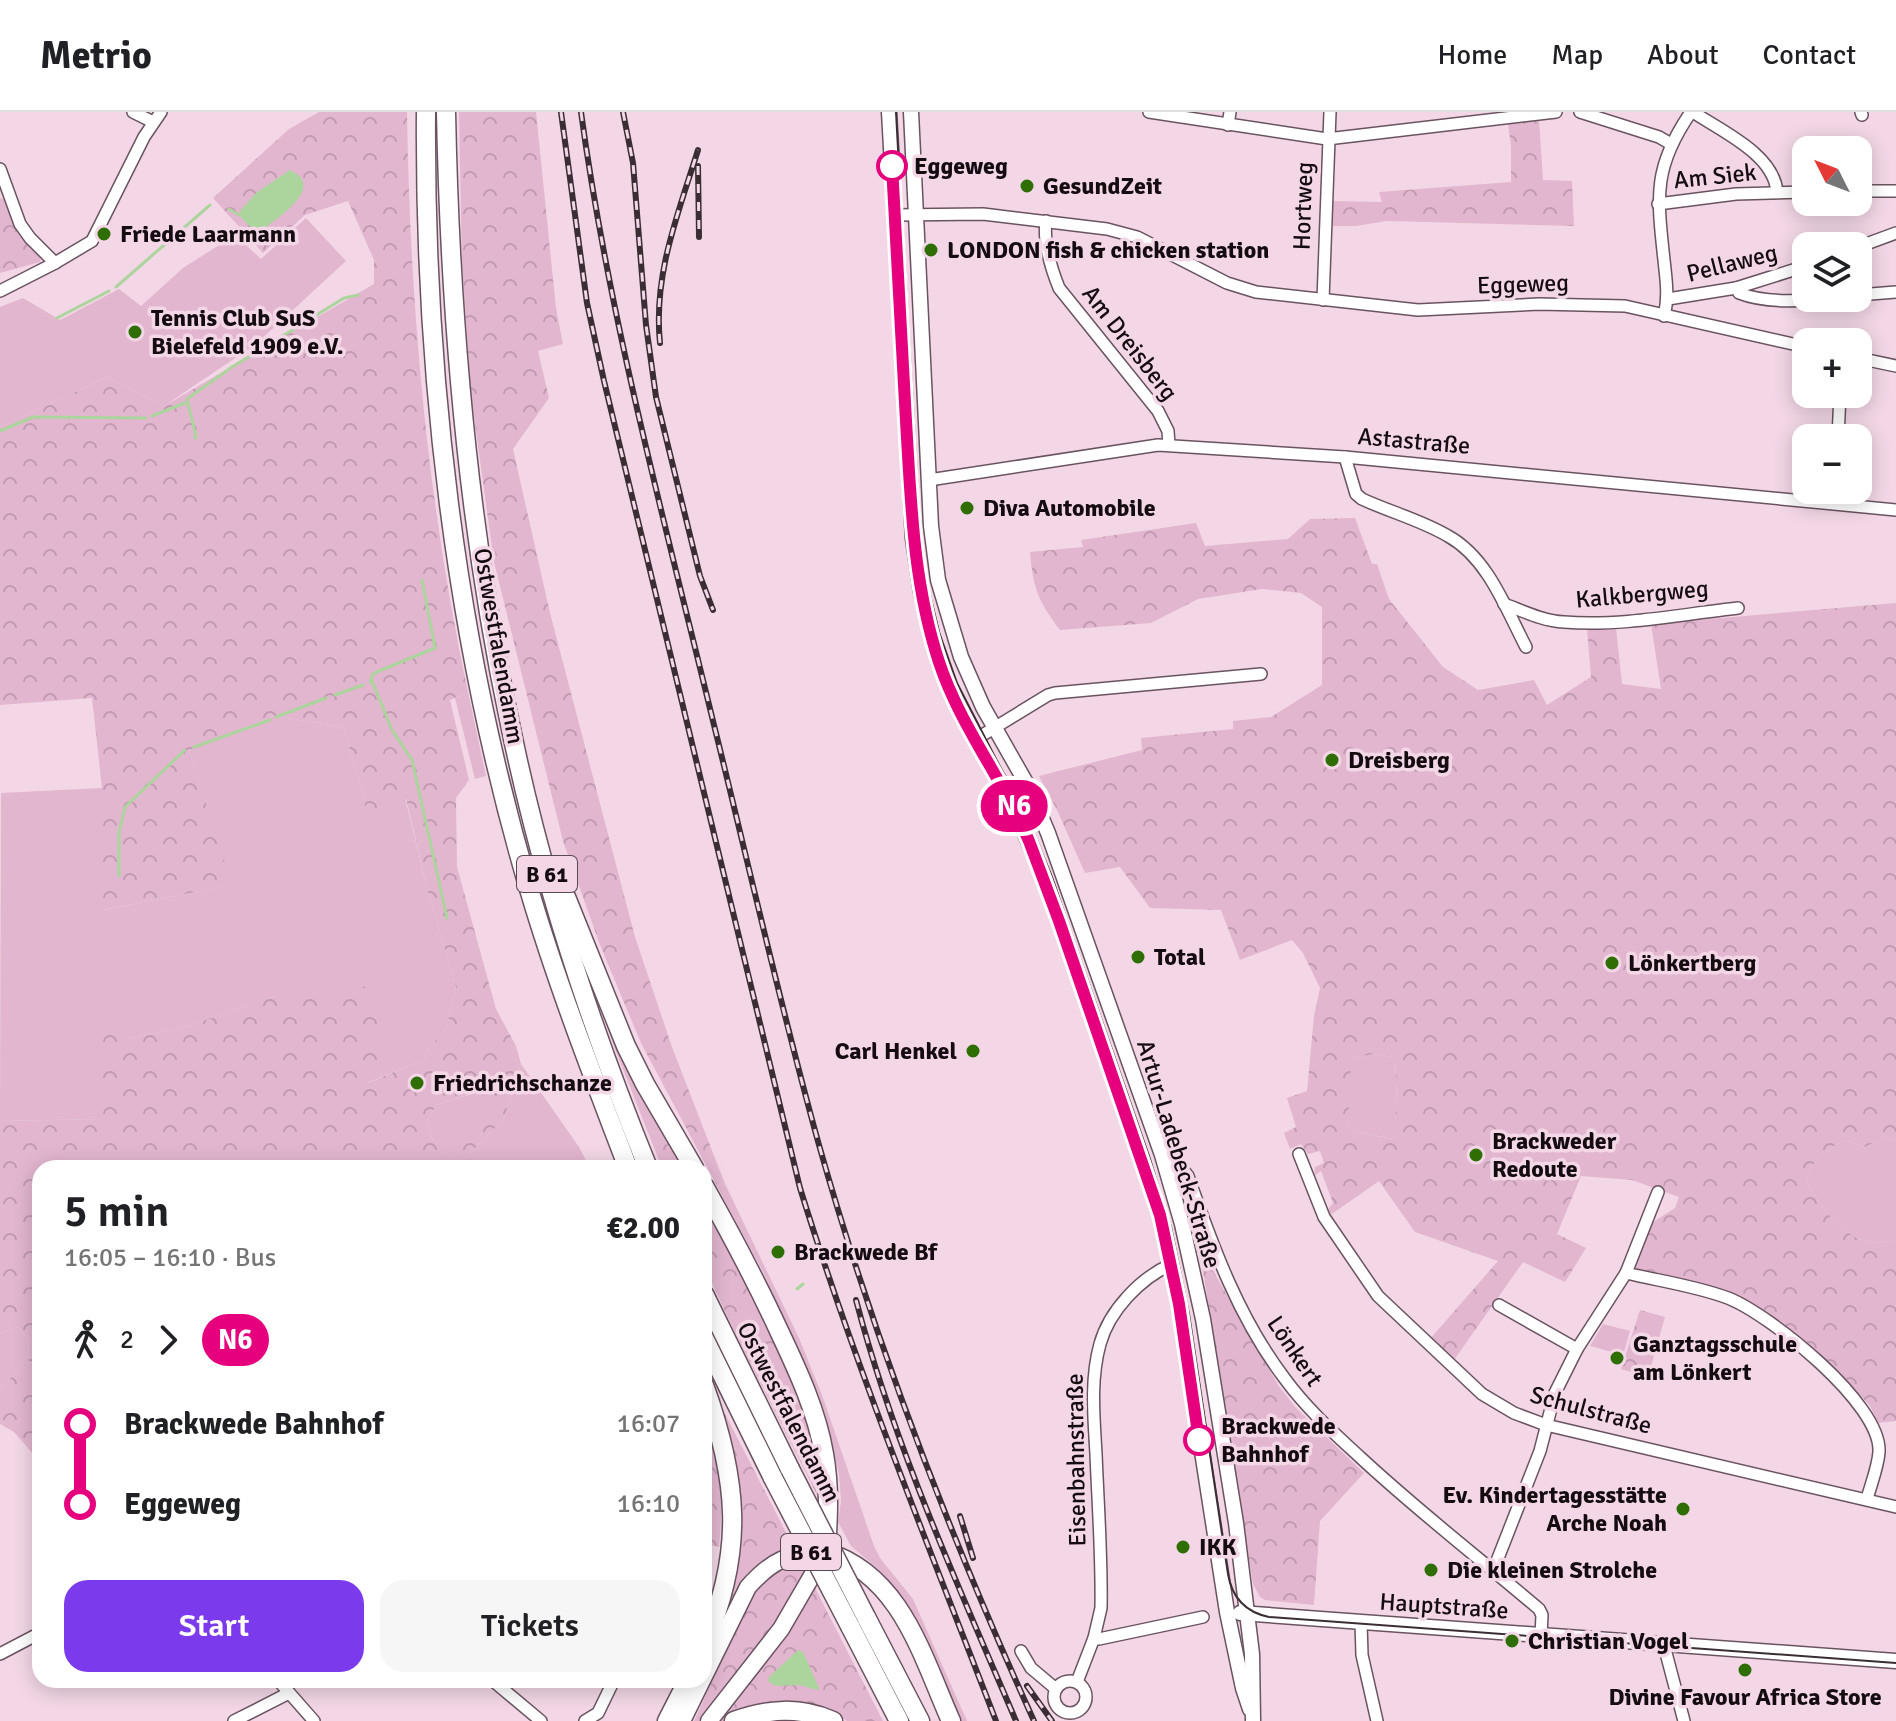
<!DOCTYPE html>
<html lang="en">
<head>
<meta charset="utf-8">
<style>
  :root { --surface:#fff; --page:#f6f6f6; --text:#202124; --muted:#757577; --line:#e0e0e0; --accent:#7c3aed }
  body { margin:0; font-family:Signika,sans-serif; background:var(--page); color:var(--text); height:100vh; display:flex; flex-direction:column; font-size:30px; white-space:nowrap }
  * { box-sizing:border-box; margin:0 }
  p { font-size:26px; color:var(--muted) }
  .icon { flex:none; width:44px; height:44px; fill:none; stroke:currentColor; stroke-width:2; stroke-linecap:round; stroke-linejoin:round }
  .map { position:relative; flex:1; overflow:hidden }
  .side { position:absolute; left:32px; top:1048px; width:680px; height:528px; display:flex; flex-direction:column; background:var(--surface); border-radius:24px; box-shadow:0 4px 20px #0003 }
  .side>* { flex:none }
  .badge { padding:0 16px; border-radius:26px; font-size:28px; line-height:52px }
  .needle { width:52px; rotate:312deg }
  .controls { position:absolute; left:1792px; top:24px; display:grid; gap:16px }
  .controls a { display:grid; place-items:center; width:80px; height:80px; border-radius:16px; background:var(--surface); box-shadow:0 4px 20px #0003; font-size:40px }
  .map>.badge { position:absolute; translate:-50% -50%; box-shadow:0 0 0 4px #fff }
  .legs { display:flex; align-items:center; gap:12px; height:88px; padding:0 32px; font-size:26px }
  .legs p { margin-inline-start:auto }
  .overview { display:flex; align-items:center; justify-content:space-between; height:136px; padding:0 32px }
  h1 { font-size:44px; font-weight:600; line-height:60px }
  .action { display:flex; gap:16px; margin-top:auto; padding:16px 32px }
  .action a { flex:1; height:92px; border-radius:24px; background:var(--accent); color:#fff; font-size:32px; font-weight:600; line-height:92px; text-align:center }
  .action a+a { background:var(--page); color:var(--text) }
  ul { padding:0 32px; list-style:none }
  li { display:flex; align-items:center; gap:28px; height:80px; font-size:30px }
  li i { display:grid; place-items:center; width:12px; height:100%; margin:0 10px; background:currentColor }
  li i::after { content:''; width:20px; height:20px; margin:-10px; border:6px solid; border-radius:50%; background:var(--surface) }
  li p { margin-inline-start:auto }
  li:first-child i { background:linear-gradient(#0000 50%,currentColor 0) }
  li:last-child i { background:linear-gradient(currentColor 50%,#0000 0) }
  header { display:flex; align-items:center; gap:48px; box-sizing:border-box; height:112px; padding:0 40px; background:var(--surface); border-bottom:2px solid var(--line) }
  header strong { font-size:38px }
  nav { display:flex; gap:44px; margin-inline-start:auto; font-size:28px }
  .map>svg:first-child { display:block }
</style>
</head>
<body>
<header>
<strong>Metrio</strong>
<nav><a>Home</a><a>Map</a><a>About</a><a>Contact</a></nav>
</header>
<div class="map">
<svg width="1896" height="1609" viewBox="0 0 1896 1609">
  <defs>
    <pattern id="forest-crowns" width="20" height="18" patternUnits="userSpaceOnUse" patternTransform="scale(2)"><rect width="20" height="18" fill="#e2b6cf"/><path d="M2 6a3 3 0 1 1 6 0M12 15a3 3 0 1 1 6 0" fill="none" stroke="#c19bb1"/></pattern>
  </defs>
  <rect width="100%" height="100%" fill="#f3d7e6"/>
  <g fill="#e2b6cf">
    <polygon points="306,106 346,149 256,232 164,294 107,265 0,315 0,195 23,186 60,208 119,177 141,194 183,156 235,123 261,147"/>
    <polygon points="468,580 486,664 475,667 455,586"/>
    <polygon points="275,604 343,615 362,677 366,701 405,686 428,780 456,875 446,918 427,938 425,947 367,971 283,881 183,916 132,926 102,921 102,1007 0,1009 1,681 102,676 103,798 231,773 189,638"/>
    <polygon points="598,884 665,1016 649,1023 615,937"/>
    <polygon points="1372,942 1395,945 1397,994 1393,1027 1349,1018 1349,955 1353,947"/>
    <polygon points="521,952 579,1035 590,1056 459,1056 461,1050 504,1007"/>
    <polygon points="489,977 475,1008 443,1045 432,1026 427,1010 436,993"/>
    <path d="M 1888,1025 L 1896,1028 L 1896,1129 C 1888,1129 1878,1131 1869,1130 C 1841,1125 1817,1090 1806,1067 C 1814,1046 1827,1038 1845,1028 L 1864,1035 Z"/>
    <polygon points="725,1072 799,1226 822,1283 874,1434 880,1446 913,1487 967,1609 960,1609 897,1482 878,1457 851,1434 838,1410 841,1389 839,1362 827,1313 808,1261 764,1162 717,1074"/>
    <polygon points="1603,1212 1630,1219 1623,1243 1590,1234"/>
    <polygon points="17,1215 28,1227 29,1249 0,1276 0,1222"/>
  </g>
  <g fill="url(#forest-crowns)" fill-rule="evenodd">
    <path d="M 319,0 L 407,0 C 410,194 427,390 468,580 L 450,588 L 469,668 L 456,686 L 457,755 L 496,897 L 516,934 L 521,952 L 504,1007 L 461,1050 L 459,1056 L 40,1056 L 40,1350 L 14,1320 L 0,1312 L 0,1276 L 29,1249 L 28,1227 L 17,1215 L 0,1222 L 0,1009 L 101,1007 L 102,920 L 132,926 L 183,916 L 282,881 L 373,874 C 379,897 387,924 380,947 C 378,955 371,963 368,971 L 425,947 L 427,938 L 446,918 L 456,875 L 428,780 L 406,687 L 366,702 L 362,677 L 343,615 L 275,604 L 189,638 L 232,773 L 102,798 L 102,676 L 92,586 L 0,593 L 0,315 L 107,265 L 164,294 L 374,172 L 374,148 L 348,89 L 305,103 L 263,141 L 213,86 L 289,17 ZM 487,977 L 475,1008 L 443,1044 L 432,1026 L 427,1010 L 436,993 Z"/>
    <polygon points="459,0 536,0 556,196 563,232 538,239 549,286 513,337 550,501 635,825 672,935 725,1072 717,1074 641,931 600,833 563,729 494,450 471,283 462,152"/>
    <polygon points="1539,8 1543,68 1572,69 1574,114 1387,109 1356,114 1331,114 1332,89 1382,90 1379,80 1511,70 1511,34 1508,11"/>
    <polygon points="0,86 5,88 20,124 41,143 40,150 0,161"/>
    <path d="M 1355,406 L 1372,452 L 1377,452 L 1389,487 L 1443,555 L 1478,578 L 1534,568 L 1547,593 L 1591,565 L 1587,517 L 1616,516 L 1622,572 L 1661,577 L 1651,512 L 1896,491 L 1896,1028 L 1888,1025 L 1864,1035 L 1845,1028 C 1827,1038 1814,1046 1806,1067 C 1817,1090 1841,1125 1869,1130 C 1878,1131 1888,1129 1896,1129 L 1896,1309 L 1878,1311 L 1870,1294 L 1838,1259 L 1740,1184 L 1638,1158 L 1635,1154 L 1636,1149 L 1653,1110 L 1675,1096 L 1679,1085 L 1632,1068 L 1581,1064 L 1557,1122 L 1586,1136 L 1565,1170 L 1523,1150 L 1454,1248 L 1430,1227 L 1498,1149 L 1415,1120 L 1379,1069 L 1329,1104 L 1327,1099 L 1333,1091 L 1321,1059 L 1314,1064 L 1315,1055 L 1324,1051 L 1320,1039 L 1308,1042 L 1301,1032 L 1290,1037 L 1284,1021 L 1296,1015 L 1287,986 L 1307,979 L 1314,904 L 1320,876 L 1303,841 L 1292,828 L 1240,848 L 1221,798 L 1150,796 L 1120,755 L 1085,761 L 1057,698 L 1039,664 L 1142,638 L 1141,626 L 1233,617 L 1233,609 L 1271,605 L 1322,573 L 1322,495 L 1301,481 L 1262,477 L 1198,487 L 1151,511 L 1060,518 C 1038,489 1033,476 1030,440 L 1083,435 L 1081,428 L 1196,411 L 1205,434 L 1288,427 L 1310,407 ZM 1372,942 L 1395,945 L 1397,994 L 1392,1027 L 1349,1018 C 1349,1005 1349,955 1353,947 Z"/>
    <polygon points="665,1016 689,1056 662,1056 649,1023"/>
    <polygon points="704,1081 796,1274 816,1343 822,1393 736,1223 704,1154"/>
    <polygon points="1199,1134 1278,1273 1296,1296 1364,1361 1320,1409 1314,1493 1265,1488 1260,1485 1253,1472"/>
    <polygon points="1640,1198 1665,1205 1648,1265 1621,1257"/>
    <polygon points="719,1294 721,1294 794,1436 734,1485 728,1483"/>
    <path d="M 704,1301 C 720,1345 724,1388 719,1435 L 704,1432 Z"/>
    <polygon points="801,1450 806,1459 778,1507 699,1609 694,1609 754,1478 780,1455"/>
    <polygon points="814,1474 883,1609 847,1609 836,1602 745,1599 725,1609 715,1609"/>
  </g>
  <g fill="#acd49d">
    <path d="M 290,58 C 328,75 275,107 261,119 C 252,117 241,109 240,99 L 257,80 Z"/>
    <path d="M 798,1538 L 803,1540 C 809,1552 813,1564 819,1576 L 817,1578 L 800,1573 L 775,1574 L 768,1569 L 769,1565 Z"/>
  </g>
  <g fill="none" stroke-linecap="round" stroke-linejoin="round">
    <g stroke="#acd49d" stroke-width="3">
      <polyline points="229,97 243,105"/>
      <polyline points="116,175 210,93"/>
      <polyline points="57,206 109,179"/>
      <polyline points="310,207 344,186 358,183"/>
      <polyline points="152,304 185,291"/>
      <polyline points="0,319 33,305 146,306"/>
      <polyline points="195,326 196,324 187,287 232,255 307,209"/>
      <polyline points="372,569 392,618 412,648 447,806"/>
      <polyline points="370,570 373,562 379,559 435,536 422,468"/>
      <polyline points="335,583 363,573"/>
      <polyline points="276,605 326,586"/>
      <polyline points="194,635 270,608"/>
      <polyline points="119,764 119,720 125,695 185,638"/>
      <polyline points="797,1177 803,1172"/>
    </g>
    <g stroke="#6a5360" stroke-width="14">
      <g id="minor">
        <polyline points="133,0 153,10"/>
        <polyline points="1149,0 1327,27 1556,0"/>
        <polyline points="1580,0 1659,25 1671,32"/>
        <path d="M 1693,0 C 1721,19 1774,42 1777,80"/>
        <polyline points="1861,0 1862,3"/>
        <polyline points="1228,13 1230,0"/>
        <polyline points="0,57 20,112 30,126 55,151"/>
        <polyline points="1858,79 1896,79"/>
        <polyline points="1658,92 1736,82 1806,80"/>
        <polyline points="894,103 983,102 1107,117 1137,125 1227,171 1256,180 1418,198 1539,192 1625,194 1806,235"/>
        <path d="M 1046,109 C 1043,131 1051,156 1059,176 L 1158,299 L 1168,319 L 1169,333"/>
        <polyline points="1858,135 1896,121"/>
        <path d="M 1736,176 L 1739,181 C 1767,192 1804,189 1834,186"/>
        <polyline points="0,179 55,151 92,129 144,25 161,0"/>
        <polyline points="1858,183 1896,180"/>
        <polyline points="1668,187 1736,176 1806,154"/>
        <polyline points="1323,188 1330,0"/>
        <path d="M 1664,204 C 1669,185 1666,167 1664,148 C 1657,84 1653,55 1691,0"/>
        <polyline points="1858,246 1896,254"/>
        <polyline points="1838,326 1840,282"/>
        <path d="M 1345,345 L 1356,382 L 1362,387 C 1390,400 1421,408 1448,424 C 1488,446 1506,497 1526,535"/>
        <polyline points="929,368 1158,333 1345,345 1896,398"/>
        <path d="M 1504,492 C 1523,499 1543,509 1564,510 C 1619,515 1683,502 1738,496"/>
        <polyline points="976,627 1048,583 1055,581 1261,562"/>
        <polyline points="1299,1042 1324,1105 1378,1184 1482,1282 1514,1301 1546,1313 1896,1395"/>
        <path d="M 1162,1043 L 1179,1053 L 1188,1064 C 1213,1135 1239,1207 1285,1267 C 1307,1297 1334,1321 1361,1346 C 1418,1399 1479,1446 1539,1497 L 1542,1503 L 1541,1523"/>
        <path d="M 1626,1161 C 1660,1169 1696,1174 1728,1186 C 1769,1202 1882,1292 1879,1340 C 1878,1355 1871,1372 1867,1387"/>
        <polyline points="1499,1193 1577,1237"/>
        <polyline points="1493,1459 1540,1339 1555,1281 1577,1237 1626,1161 1658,1080"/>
        <polyline points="1361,1510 1362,1543 1377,1609"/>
        <polyline points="1094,1526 1099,1527 1203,1505"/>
        <polyline points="1666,1532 1666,1541 1684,1609"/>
        <polyline points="1021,1539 1031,1556 1056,1577"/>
        <polyline points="0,1542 40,1521"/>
        <polyline points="278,1568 314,1609"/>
        <polyline points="492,1568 541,1609"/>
        <circle cx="1070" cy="1585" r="16"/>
        <path d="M 1077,1570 L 1094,1526 L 1101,1496 C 1102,1445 1098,1393 1096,1342 C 1094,1306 1090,1268 1100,1232 C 1109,1199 1140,1166 1172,1152"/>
        <polyline points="234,1609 289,1581"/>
        <polyline points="585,1609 598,1601 614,1568"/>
      </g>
    </g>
    <g stroke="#6a5360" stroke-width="17">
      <g id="tertiary">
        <polyline points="889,0 913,427 921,480 939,551 963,606 1009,685 1044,765 1160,1103 1179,1192 1227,1500 1243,1576 1250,1597"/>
        <polyline points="911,0 931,414 938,468 961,545 983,595 1029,676 1048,721 1162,1043 1182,1112 1203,1207 1236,1411 1252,1542 1253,1609"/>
        <polyline points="1240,1501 1896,1549"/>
      </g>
    </g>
    <g stroke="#6a5360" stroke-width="19">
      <g id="secondary">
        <path d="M 682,1609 L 748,1475 C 773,1447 788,1442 824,1440"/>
        <polyline points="709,1609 781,1517 824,1443"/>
      </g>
    </g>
    <g stroke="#6a5360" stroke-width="21">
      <g id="trunk">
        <path d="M 426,0 C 424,260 455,527 529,777 C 557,872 593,964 628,1056"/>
        <path d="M 446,0 C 450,205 467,411 510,612 C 541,764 590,913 648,1056"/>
        <polyline points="566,785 626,934 645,972 694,1056"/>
        <path d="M 704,1074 C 731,1122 757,1171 780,1221 C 798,1259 817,1300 824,1342 C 830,1375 828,1407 826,1440 C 901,1463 922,1544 951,1609"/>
        <polyline points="704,1182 790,1357"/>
        <polyline points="704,1226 773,1366"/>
        <path d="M 704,1273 C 738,1367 745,1439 704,1533"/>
        <polyline points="866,1505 920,1609"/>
        <polyline points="850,1514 899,1609"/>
        <polyline points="667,1609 688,1568"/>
        <path d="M 734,1609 C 768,1597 799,1594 833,1609"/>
      </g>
    </g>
    <use href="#minor" stroke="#fff" stroke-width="11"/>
    <use href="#tertiary" stroke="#fff" stroke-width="14"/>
    <use href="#secondary" stroke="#fff" stroke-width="16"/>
    <use href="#trunk" stroke="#fff" stroke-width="18"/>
    <path stroke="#3a2e34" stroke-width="2" d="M 896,0 L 915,352 L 925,462 L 939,520 L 957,571 L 1036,725 L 1054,771 L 1150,1047 L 1171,1115 L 1189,1202 L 1228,1462 C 1232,1486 1245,1500 1269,1505 L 1896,1551"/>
    <g stroke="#3a2e34" stroke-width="6">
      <g id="rail">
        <path d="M 561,0 L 587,191 L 604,269 L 800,1076 C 856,1257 928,1432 996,1609"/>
        <path d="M 581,0 C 609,206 664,407 713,609 C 748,750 780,893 819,1033 C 875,1231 949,1422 1034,1609"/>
        <polyline points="623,0 633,51 646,213 656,285 700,464 713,498"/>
        <polyline points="698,54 699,125"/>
        <path d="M 660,231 C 653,163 678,102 698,38"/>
        <path d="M 856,1188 C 894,1333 957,1471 1016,1609"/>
        <polyline points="960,1404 973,1446"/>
        <polyline points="1027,1574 1052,1609"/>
      </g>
    </g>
    <use href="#rail" stroke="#f3d7e6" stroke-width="3" stroke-dasharray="9" stroke-linecap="butt"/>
    <g stroke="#6a5360" stroke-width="21" stroke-linecap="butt">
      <g id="trunk-bridge">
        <polyline points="790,1357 866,1505"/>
        <polyline points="773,1366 850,1514"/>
      </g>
    </g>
    <use href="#trunk-bridge" stroke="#fff" stroke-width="18"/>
  </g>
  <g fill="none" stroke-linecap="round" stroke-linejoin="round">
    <g stroke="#fff" stroke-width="18">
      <path id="line-1" d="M 892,54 C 896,139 901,224 906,309 C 911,391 913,471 939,550 C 960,614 1003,667 1029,729 L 1059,809 L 1160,1103 L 1179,1192 L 1199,1328"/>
    </g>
    <use href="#line-1" stroke="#e6007e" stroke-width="12"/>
  </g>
  <g fill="#fff" stroke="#e6007e" stroke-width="4">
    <circle cx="892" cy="54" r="14"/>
    <circle cx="1199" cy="1328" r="14"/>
  </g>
  <g fill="#2e6e02" stroke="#f3d7e6" stroke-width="3">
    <circle cx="1027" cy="74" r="8"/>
    <circle cx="104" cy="122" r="8"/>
    <circle cx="931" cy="138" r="8"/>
    <circle cx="135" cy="220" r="8"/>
    <circle cx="967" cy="396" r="8"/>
    <circle cx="1332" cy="648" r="8"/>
    <circle cx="1138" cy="845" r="8"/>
    <circle cx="1612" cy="851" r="8"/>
    <circle cx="973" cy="939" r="8"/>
    <circle cx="417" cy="971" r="8"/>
    <circle cx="1476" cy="1043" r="8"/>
    <circle cx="778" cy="1140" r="8"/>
    <circle cx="1617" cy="1246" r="8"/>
    <circle cx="1683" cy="1397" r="8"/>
    <circle cx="1183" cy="1435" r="8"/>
    <circle cx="1431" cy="1458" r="8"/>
    <circle cx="1512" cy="1529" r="8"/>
    <circle cx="1745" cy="1558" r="8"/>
  </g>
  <g text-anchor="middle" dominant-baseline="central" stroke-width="7" stroke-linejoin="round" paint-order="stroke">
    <g fill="#f3d7e6" stroke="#584951" stroke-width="2">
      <rect x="517" y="744" width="60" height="36" rx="6"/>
      <rect x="781" y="1422" width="60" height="36" rx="6"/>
    </g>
    <g font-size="22" font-weight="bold" fill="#150c11">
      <text x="547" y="762">B 61</text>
      <text x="811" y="1440">B 61</text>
    </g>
    <g font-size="24" font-weight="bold" fill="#150c11" stroke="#f3d7e6" text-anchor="start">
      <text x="914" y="54">Eggeweg</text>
      <text x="1221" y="1314">Brackwede<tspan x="1221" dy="28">Bahnhof</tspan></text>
    </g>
    <g font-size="24" fill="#150c11" stroke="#f3d7e6">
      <text transform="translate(1715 64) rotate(-6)">Am Siek</text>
      <text transform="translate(1303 94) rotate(-88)">Hortweg</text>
      <text transform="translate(1732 151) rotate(-14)">Pellaweg</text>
      <text transform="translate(1523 172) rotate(-2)">Eggeweg</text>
      <text transform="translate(1130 231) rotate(52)">Am Dreisberg</text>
      <text transform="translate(1414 329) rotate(5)">Astastraße</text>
      <text transform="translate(1642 482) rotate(-5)">Kalkbergweg</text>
      <text transform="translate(499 534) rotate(80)">Ostwestfalendamm</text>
      <text transform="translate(1179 1042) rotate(73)">Artur-Ladebeck-Straße</text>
      <text transform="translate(1295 1239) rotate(56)">Lönkert</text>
      <text transform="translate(1591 1298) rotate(15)">Schulstraße</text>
      <text transform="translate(789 1300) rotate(63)">Ostwestfalendamm</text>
      <text transform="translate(1076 1348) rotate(-91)">Eisenbahnstraße</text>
      <text transform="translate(1444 1494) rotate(4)">Hauptstraße</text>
    </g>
    <g font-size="24" font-weight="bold" fill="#150c11" stroke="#f3d7e6" text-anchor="start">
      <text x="1043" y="74">GesundZeit</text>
      <text x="120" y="122">Friede Laarmann</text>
      <text x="947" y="138">LONDON fish &amp; chicken station</text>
      <text x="151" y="206">Tennis Club SuS<tspan x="151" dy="28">Bielefeld 1909 e.V.</tspan></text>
      <text x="983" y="396">Diva Automobile</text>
      <text x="1348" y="648">Dreisberg</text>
      <text x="1154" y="845">Total</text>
      <text x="1628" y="851">Lönkertberg</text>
      <text x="957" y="939" text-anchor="end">Carl Henkel</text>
      <text x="433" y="971">Friedrichschanze</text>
      <text x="1492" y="1029">Brackweder<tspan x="1492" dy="28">Redoute</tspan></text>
      <text x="794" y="1140">Brackwede Bf</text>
      <text x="1633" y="1232">Ganztagsschule<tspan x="1633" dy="28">am Lönkert</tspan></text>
      <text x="1667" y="1383" text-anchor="end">Ev. Kindertagesstätte<tspan x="1667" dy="28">Arche Noah</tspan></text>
      <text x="1199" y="1435">IKK</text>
      <text x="1447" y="1458">Die kleinen Strolche</text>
      <text x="1528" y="1529">Christian Vogel</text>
      <text x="1745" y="1585" text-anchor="middle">Divine Favour Africa Store</text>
    </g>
  </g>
</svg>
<div class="controls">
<a><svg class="needle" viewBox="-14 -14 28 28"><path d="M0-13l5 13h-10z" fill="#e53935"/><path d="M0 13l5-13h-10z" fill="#757577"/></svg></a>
<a><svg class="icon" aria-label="layers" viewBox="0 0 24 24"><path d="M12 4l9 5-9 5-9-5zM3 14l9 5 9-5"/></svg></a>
<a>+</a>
<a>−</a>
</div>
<b class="badge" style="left:1014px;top:694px;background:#e6007e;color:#fff">N6</b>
<section class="side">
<div class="overview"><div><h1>5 min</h1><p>16:05 – 16:10 · Bus</p></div><b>€2.00</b></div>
<div class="legs"><svg class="icon" aria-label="walk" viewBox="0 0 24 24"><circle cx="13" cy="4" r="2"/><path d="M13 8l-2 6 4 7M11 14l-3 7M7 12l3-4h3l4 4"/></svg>2<svg class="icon" aria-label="forward" viewBox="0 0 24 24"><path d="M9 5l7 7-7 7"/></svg><b class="badge" style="background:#e6007e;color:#fff">N6</b></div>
<ul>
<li><i style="color:#e6007e"></i><b>Brackwede Bahnhof</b><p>16:07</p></li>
<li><i style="color:#e6007e"></i><b>Eggeweg</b><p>16:10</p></li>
</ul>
<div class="action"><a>Start</a><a>Tickets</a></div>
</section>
</div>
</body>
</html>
